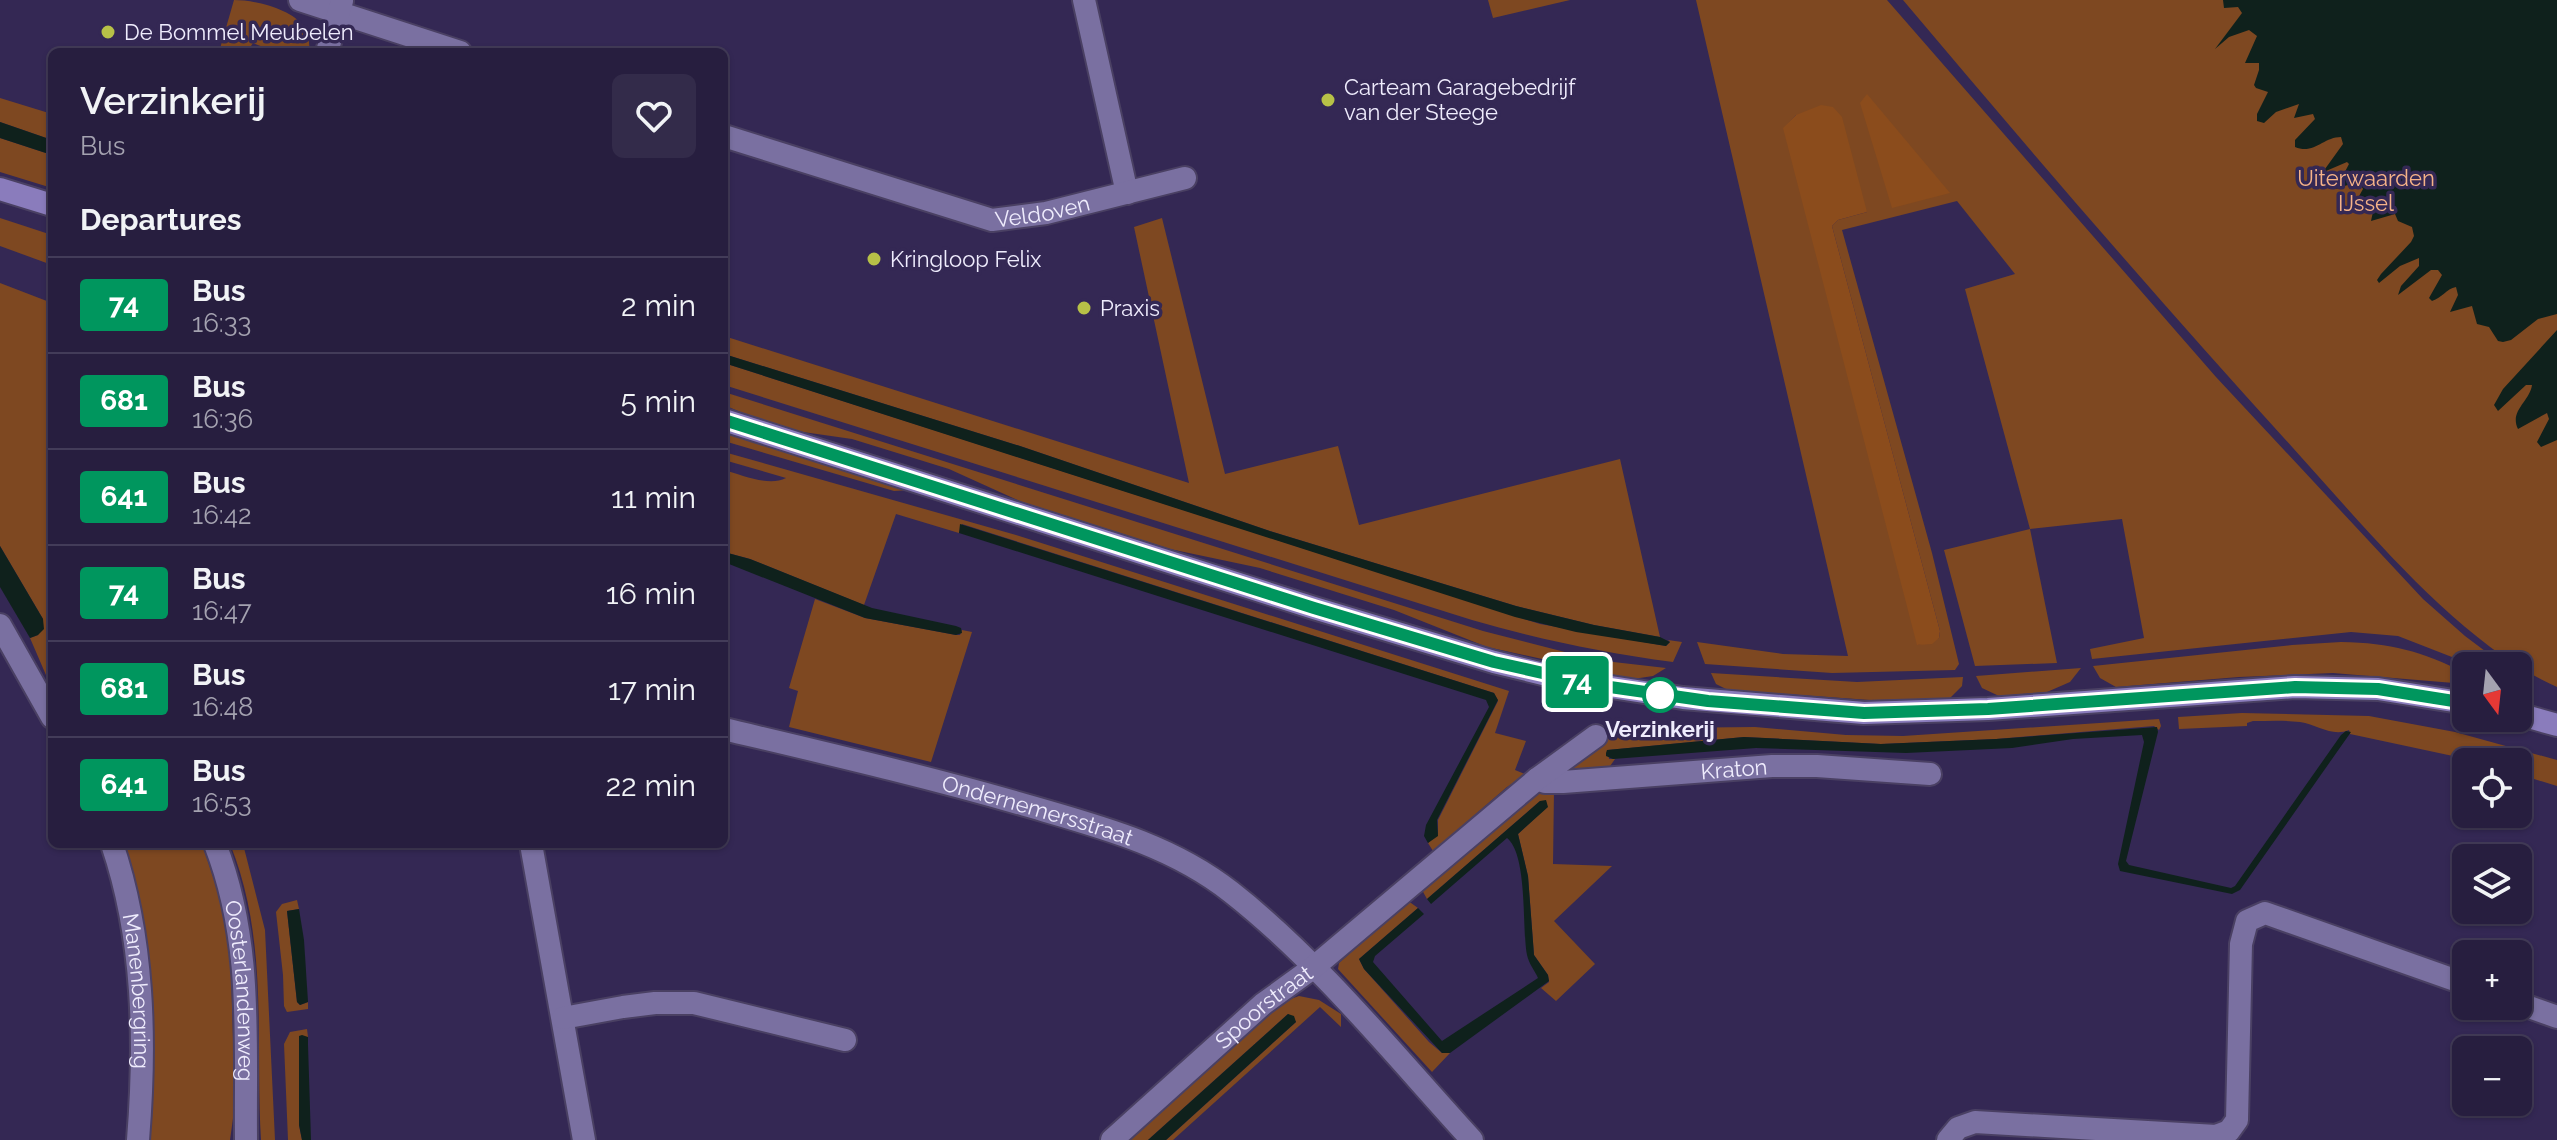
<!DOCTYPE html>
<html lang="en">
<head>
<meta charset="utf-8">
<style>
  :root { --surface:#271e3f; --page:#332b4a; --text:#f1f3f6; --muted:#a4a2b0; --line:#433c59 }
  body { margin:0; font-family:Raleway,sans-serif; background:var(--page); color:var(--text); height:100vh; display:flex; flex-direction:column; font-size:30px; white-space:nowrap }
  * { box-sizing:border-box; margin:0 }
  p { font-size:26px; color:var(--muted) }
  .icon { flex:none; width:44px; height:44px; fill:none; stroke:currentColor; stroke-width:2; stroke-linecap:round; stroke-linejoin:round }
  .map { position:relative; flex:1; overflow:hidden }
  .side { position:absolute; left:48px; top:48px; width:680px; height:800px; display:flex; flex-direction:column; background:var(--surface); border-radius:12px; box-shadow:0 2px 6px #0004,0 0 0 2px var(--line) }
  .side>* { flex:none }
  .badge { padding:0 16px; border-radius:6px; font-size:28px; line-height:52px }
  .needle { width:52px; rotate:165deg }
  .fabs { position:absolute; left:2452px; top:652px; display:grid; gap:16px }
  .fabs a { display:grid; place-items:center; width:80px; height:80px; border-radius:12px; background:var(--surface); box-shadow:0 2px 6px #0004,0 0 0 2px var(--line); font-size:40px }
  .map>.badge { position:absolute; translate:-50% -50%; box-shadow:0 0 0 4px #fff }
  h2 { padding:0 32px; font-size:30px; line-height:72px }
  .round { display:grid; place-items:center; flex:none; width:84px; height:84px; border-radius:12px; background:var(--page) }
  .head { display:flex; align-items:center; justify-content:space-between; height:136px; padding:0 32px }
  h1 { font-size:38px; font-weight:600; line-height:60px }
  ul { padding:0; list-style:none }
  li { display:flex; align-items:center; gap:24px; height:96px; padding:0 32px; border-top:2px solid var(--line) }
  li div { flex:1 }
  li b { display:block; font-size:30px }
  li em { font-style:normal }
  li .badge { min-width:88px; font-weight:700; text-align:center }
  .map>svg:first-child { display:block }
</style>
</head>
<body>
<div class="map">
<svg width="2557" height="1140" viewBox="0 0 2557 1140">
  <rect width="100%" height="100%" fill="#342854"/>
  <g fill="#7e4821" fill-rule="evenodd">
    <path d="M 234,0 C 255,0 292,9 304,27 C 309,35 309,43 310,52 L 276,52 L 253,43 L 247,52 L 219,52 Z"/>
    <polygon points="1488,0 1570,0 1493,18"/>
    <path d="M 1696,0 L 1887,0 L 2216,377 L 2423,599 L 2465,636 L 2505,666 L 2475,666 L 2398,636 L 2351,632 L 2092,659 L 2090,649 L 2144,638 L 2122,519 L 2030,529 L 2057,663 L 1975,666 L 1944,550 L 2030,529 L 1965,289 L 2015,274 L 1957,201 L 1842,230 L 1932,553 L 1959,664 L 1955,670 L 1832,673 L 1705,664 L 1697,642 L 1783,654 L 1848,656 ZM 1796,115 L 1867,212 L 1838,220 L 1832,226 L 1940,631 L 1939,638 L 1918,645 L 1784,128 Z"/>
    <path d="M 1903,0 L 2557,0 L 2557,687 C 2459,644 2365,527 2293,448 C 2160,302 2031,152 1903,0 Z"/>
    <polygon points="0,98 52,114 52,140 0,122"/>
    <polygon points="0,138 52,155 52,188 0,172"/>
    <polygon points="0,218 52,235 52,265 0,246"/>
    <polygon points="1162,218 1225,474 1338,446 1359,525 1620,459 1660,637 1594,625 1516,606 1273,532 1020,446 724,354 724,336 1189,483 1134,227"/>
    <polygon points="0,283 52,303 52,689 30,638 38,635 43,619 0,546"/>
    <path d="M 724,363 L 1540,624 L 1666,646 L 1670,642 L 1668,640 L 1682,642 L 1673,662 C 1605,653 1538,639 1472,620 L 724,385 Z"/>
    <polygon points="724,392 1483,631 1596,660 1666,668 1653,676 1633,679 1487,647 1394,610 1260,568 1170,549 1022,502 949,469 852,439 803,432 759,420 724,405"/>
    <polygon points="724,432 911,490 894,491 724,441"/>
    <path d="M 724,452 L 1016,535 L 1509,691 L 1495,733 L 1526,741 L 1515,770 L 1527,775 L 1507,787 L 1433,851 L 1428,843 L 1438,834 L 1438,820 L 1498,701 L 1494,693 L 962,524 L 959,533 L 896,514 L 864,605 L 750,559 L 724,552 L 724,470 C 742,475 769,487 786,478 L 724,460 Z"/>
    <polygon points="815,599 865,618 956,635 960,635 962,630 972,632 931,762 789,727 798,691 789,688"/>
    <path d="M 2341,642 C 2392,643 2420,651 2466,673 L 2466,684 L 2333,673 L 2239,677 L 2116,687 L 2100,678 L 2093,666 L 2292,645 Z"/>
    <polygon points="2081,668 2070,682 2047,692 1999,696 1982,688 1976,676"/>
    <polygon points="1711,673 1857,682 1963,677 1962,686 1949,699 1870,700 1728,690 1716,684"/>
    <path d="M 2242,713 L 2369,716 L 2455,732 L 2557,760 L 2557,786 L 2518,774 L 2518,762 L 2481,762 L 2350,734 L 2349,730 C 2332,737 2318,725 2300,722 C 2284,720 2268,721 2253,721 L 2247,723 L 2247,726 L 2179,729 L 2178,717 Z"/>
    <polygon points="2159,719 2161,726 2159,730 2154,726 1996,739 1881,744 1744,737 1608,750 1609,759 1615,759 1608,769 1569,773 1561,768 1622,721 1657,728 1755,727 1846,735 1903,736"/>
    <polygon points="1554,790 1553,864 1612,866 1554,921 1595,964 1556,1001 1541,988 1549,982 1548,975 1534,955 1528,876 1518,834 1547,807 1546,801 1540,801 1427,899 1422,890 1535,794"/>
    <path d="M 122,844 L 202,844 L 224,909 L 230,938 L 235,1104 L 230,1140 L 148,1140 C 152,1082 156,1024 149,966 C 144,925 132,884 122,844 Z"/>
    <path d="M 230,844 L 243,844 L 265,930 L 275,1140 L 261,1140 C 255,1039 269,940 230,844 Z"/>
    <polygon points="297,900 299,909 287,911 297,1002 300,1005 308,1002 308,1009 287,1012 284,1006 283,975 276,912 282,904"/>
    <polygon points="1406,903 1411,903 1418,908 1359,959 1364,969 1429,1042 1442,1053 1450,1053 1432,1072 1338,969 1339,963"/>
    <polygon points="1299,996 1319,1000 1341,1014 1341,1027 1320,1007 1173,1140 1166,1140 1296,1022 1288,1014 1148,1140 1128,1140 1276,1007 1285,1001"/>
    <polygon points="307,1029 308,1037 299,1037 299,1125 302,1140 288,1140 284,1044 290,1032"/>
  </g>
  <g fill="#8b4c1c">
    <polygon points="1867,94 1950,193 1892,208 1860,103"/>
    <polygon points="1821,105 1833,107 1842,117 1867,212 1838,220 1832,226 1940,631 1939,638 1932,644 1917,645 1783,128 1796,115"/>
  </g>
  <g fill="#0f211c">
    <path d="M 2223,0 L 2557,0 L 2557,314 L 2538,319 L 2511,340 L 2503,342 L 2498,341 L 2489,327 L 2477,324 L 2472,306 L 2450,312 L 2458,295 L 2456,287 C 2446,289 2442,298 2432,301 L 2429,298 L 2442,275 L 2438,270 L 2431,270 L 2398,295 L 2401,286 L 2419,266 L 2419,258 L 2400,266 L 2379,283 L 2377,280 L 2381,274 L 2411,242 L 2414,236 L 2412,227 L 2398,221 L 2395,214 L 2371,221 L 2374,207 L 2371,205 L 2356,208 L 2354,205 L 2363,189 L 2359,181 L 2336,189 L 2349,164 L 2347,162 L 2326,171 L 2325,169 L 2343,144 L 2341,137 C 2323,137 2314,155 2295,147 L 2295,140 L 2315,119 L 2313,114 L 2294,118 L 2299,104 L 2276,112 L 2264,123 L 2257,121 L 2257,114 L 2268,92 L 2256,88 L 2254,85 L 2259,70 L 2259,63 L 2245,63 L 2257,36 L 2249,30 L 2229,37 L 2215,49 L 2242,13 L 2238,7 L 2224,8 Z"/>
    <polygon points="0,122 52,140 52,155 0,138"/>
    <path d="M 2557,330 L 2557,440 L 2541,447 L 2537,442 L 2549,419 L 2547,413 L 2518,429 C 2509,411 2530,401 2532,385 L 2526,385 L 2498,411 L 2494,405 L 2503,389 Z"/>
    <polygon points="724,354 1020,446 1273,532 1516,606 1594,625 1660,637 1670,642 1666,646 1576,632 1515,617 724,363"/>
    <polygon points="960,524 1494,693 1498,700 1437,820 1438,836 1428,843 1424,836 1426,825 1489,707 1486,700 959,533"/>
    <polygon points="0,546 43,619 44,629 38,635 30,638 0,587"/>
    <polygon points="724,552 750,559 872,608 956,626 961,628 962,633 956,635 865,618 724,562"/>
    <polygon points="2157,727 2158,732 2126,861 2129,865 2231,888 2235,886 2341,735 2346,731 2351,732 2240,890 2232,894 2120,871 2118,864 2144,742 2142,735 2073,739 2012,748 1906,753 1756,748 1613,759 1606,756 1606,753 1607,750 1744,737 1881,744 1996,739"/>
    <path d="M 1546,800 L 1548,807 L 1518,834 L 1528,876 L 1534,955 L 1548,975 L 1549,981 L 1450,1053 L 1442,1053 L 1364,969 L 1359,959 L 1418,908 L 1424,914 L 1375,956 L 1373,962 L 1442,1041 L 1538,978 C 1535,971 1529,964 1527,955 C 1522,929 1528,855 1507,838 L 1431,904 L 1427,899 L 1540,801 Z"/>
    <polygon points="299,909 304,940 308,1002 300,1005 297,1002 287,911"/>
    <polygon points="1288,1014 1294,1016 1296,1022 1166,1140 1148,1140"/>
    <polygon points="302,1035 308,1037 308,1045 311,1140 302,1140 299,1125 299,1036"/>
  </g>
  <g fill="none" stroke-linecap="round" stroke-linejoin="round">
    <g stroke="#4a4063" stroke-width="26">
      <g id="minor">
        <polyline points="300,0 460,52"/>
        <polyline points="1084,0 1127,193"/>
        <polyline points="327,52 342,1"/>
        <path id="s1" d="M 724,136 L 992,220 L 1046,213 L 1185,178"/>
        <polyline points="0,625 52,717"/>
        <path id="s2" d="M 724,729 C 825,753 925,776 1025,805 C 1097,826 1170,844 1231,892 C 1318,960 1397,1058 1472,1140"/>
        <path id="s3" d="M 1537,779 L 1545,782 L 1563,782 L 1772,766 L 1817,766 L 1930,774"/>
        <path id="s4" d="M 112,844 C 144,938 146,1042 138,1140"/>
        <polyline points="531,844 584,1140"/>
        <polyline points="2518,1003 2557,1017"/>
        <polyline points="563,1018 623,1007 655,1003 694,1003 845,1040"/>
        <path id="s5" d="M 1112,1140 L 1263,1004 L 1314,967 L 1537,779 L 1596,736"/>
        <polyline points="1948,1140 1958,1128 1975,1122 2216,1136 2229,1131 2237,1120 2241,944 2247,921 2265,913 2466,984"/>
      </g>
    </g>
    <g stroke="#4a4063" stroke-width="26">
      <g id="tertiary">
        <path id="s6" d="M 215,844 C 253,941 245,1038 246,1140"/>
      </g>
    </g>
    <g stroke="#4a4063" stroke-width="26">
      <g id="secondary">
        <polyline points="0,189 52,205"/>
        <polyline points="724,420 1314,608 1494,662 1572,681 1683,698 1864,713 1988,709 2295,687 2378,689 2466,703"/>
        <polyline points="2518,714 2557,725"/>
      </g>
    </g>
    <use href="#minor" stroke="#7a70a1" stroke-width="22"/>
    <use href="#tertiary" stroke="#7a70a1" stroke-width="22"/>
    <use href="#secondary" stroke="#8a7cbc" stroke-width="22"/>
  </g>
  <g fill="none" stroke-linecap="round" stroke-linejoin="round">
    <g stroke="#fff" stroke-width="18">
      <polyline id="line" points="724,420 1314,608 1494,662 1596,685 1708,701 1864,713 1988,709 2295,687 2378,689 2466,703"/>
    </g>
    <use href="#line" stroke="#00965e" stroke-width="12"/>
  </g>
  <g fill="#b7c147" stroke="#342854" stroke-width="3">
    <circle cx="108" cy="32" r="8"/>
    <circle cx="1328" cy="100" r="8"/>
    <circle cx="874" cy="259" r="8"/>
    <circle cx="1084" cy="308" r="8"/>
  </g>
  <circle fill="#fff" stroke="#00965e" stroke-width="4" cx="1660" cy="695" r="16"/>
  <g text-anchor="middle" dominant-baseline="central" stroke-width="7" stroke-linejoin="round" paint-order="stroke">
    <g font-size="22" fill="#efecfd" stroke="#342854" text-anchor="start">
      <text x="124" y="32">De Bommel Meubelen</text>
      <text x="1344" y="87">Carteam Garagebedrijf<tspan x="1344" dy="25">van der Steege</tspan></text>
      <text x="890" y="259">Kringloop Felix</text>
      <text x="1100" y="308">Praxis</text>
    </g>
    <g font-size="22" fill="#f6b388" stroke="#342854">
      <text x="2366" y="178">Uiterwaarden<tspan x="2366" dy="25">IJssel</tspan></text>
    </g>
    <g font-size="22" fill="#efecfd" stroke="#342854">
      <text stroke="none"><textPath href="#s1" startOffset="332">Veldoven</textPath></text>
      <text stroke="none"><textPath href="#s3" startOffset="198">Kraton</textPath></text>
      <text stroke="none"><textPath href="#s2" startOffset="324">Ondernemersstraat</textPath></text>
      <text stroke="none"><textPath href="#s4" startOffset="150">Manenbergring</textPath></text>
      <text stroke="none"><textPath href="#s6" startOffset="150">Oosterlandenweg</textPath></text>
      <text stroke="none"><textPath href="#s5" startOffset="202">Spoorstraat</textPath></text>
    </g>
    <g font-size="22" font-weight="bold" fill="#efecfd" stroke="#342854">
      <text x="1660" y="729">Verzinkerij</text>
    </g>
  </g>
</svg>
<div class="fabs">
<a><svg class="needle" viewBox="-14 -14 28 28"><path d="M0-13l5 13h-10z" fill="#e53935"/><path d="M0 13l5-13h-10z" fill="#a4a2b0"/></svg></a>
<a><svg class="icon" aria-label="locate" viewBox="0 0 24 24"><circle cx="12" cy="12" r="6"/><path d="M12 2v4M12 18v4M2 12h4M18 12h4"/></svg></a>
<a><svg class="icon" aria-label="layers" viewBox="0 0 24 24"><path d="M12 4l9 5-9 5-9-5zM3 14l9 5 9-5"/></svg></a>
<a>+</a>
<a>−</a>
</div>
<b class="badge" style="left:1577px;top:682px;background:#00965e;color:#fff">74</b>
<section class="side">
<div class="head"><div><h1>Verzinkerij</h1><p>Bus</p></div><a class="round"><svg class="icon" aria-label="heart" viewBox="0 0 24 24"><path d="M12 20l-8-8c-3-5 5-10 8-4 3-6 11-1 8 4z"/></svg></a></div>
<h2>Departures</h2>
<ul>
<li><span class="badge" style="background:#00965e;color:#fff">74</span><div><b>Bus</b><p>16:33</p></div><em>2 min</em></li>
<li><span class="badge" style="background:#00965e;color:#fff">681</span><div><b>Bus</b><p>16:36</p></div><em>5 min</em></li>
<li><span class="badge" style="background:#00965e;color:#fff">641</span><div><b>Bus</b><p>16:42</p></div><em>11 min</em></li>
<li><span class="badge" style="background:#00965e;color:#fff">74</span><div><b>Bus</b><p>16:47</p></div><em>16 min</em></li>
<li><span class="badge" style="background:#00965e;color:#fff">681</span><div><b>Bus</b><p>16:48</p></div><em>17 min</em></li>
<li><span class="badge" style="background:#00965e;color:#fff">641</span><div><b>Bus</b><p>16:53</p></div><em>22 min</em></li>
</ul>
</section>
</div>
</body>
</html>
